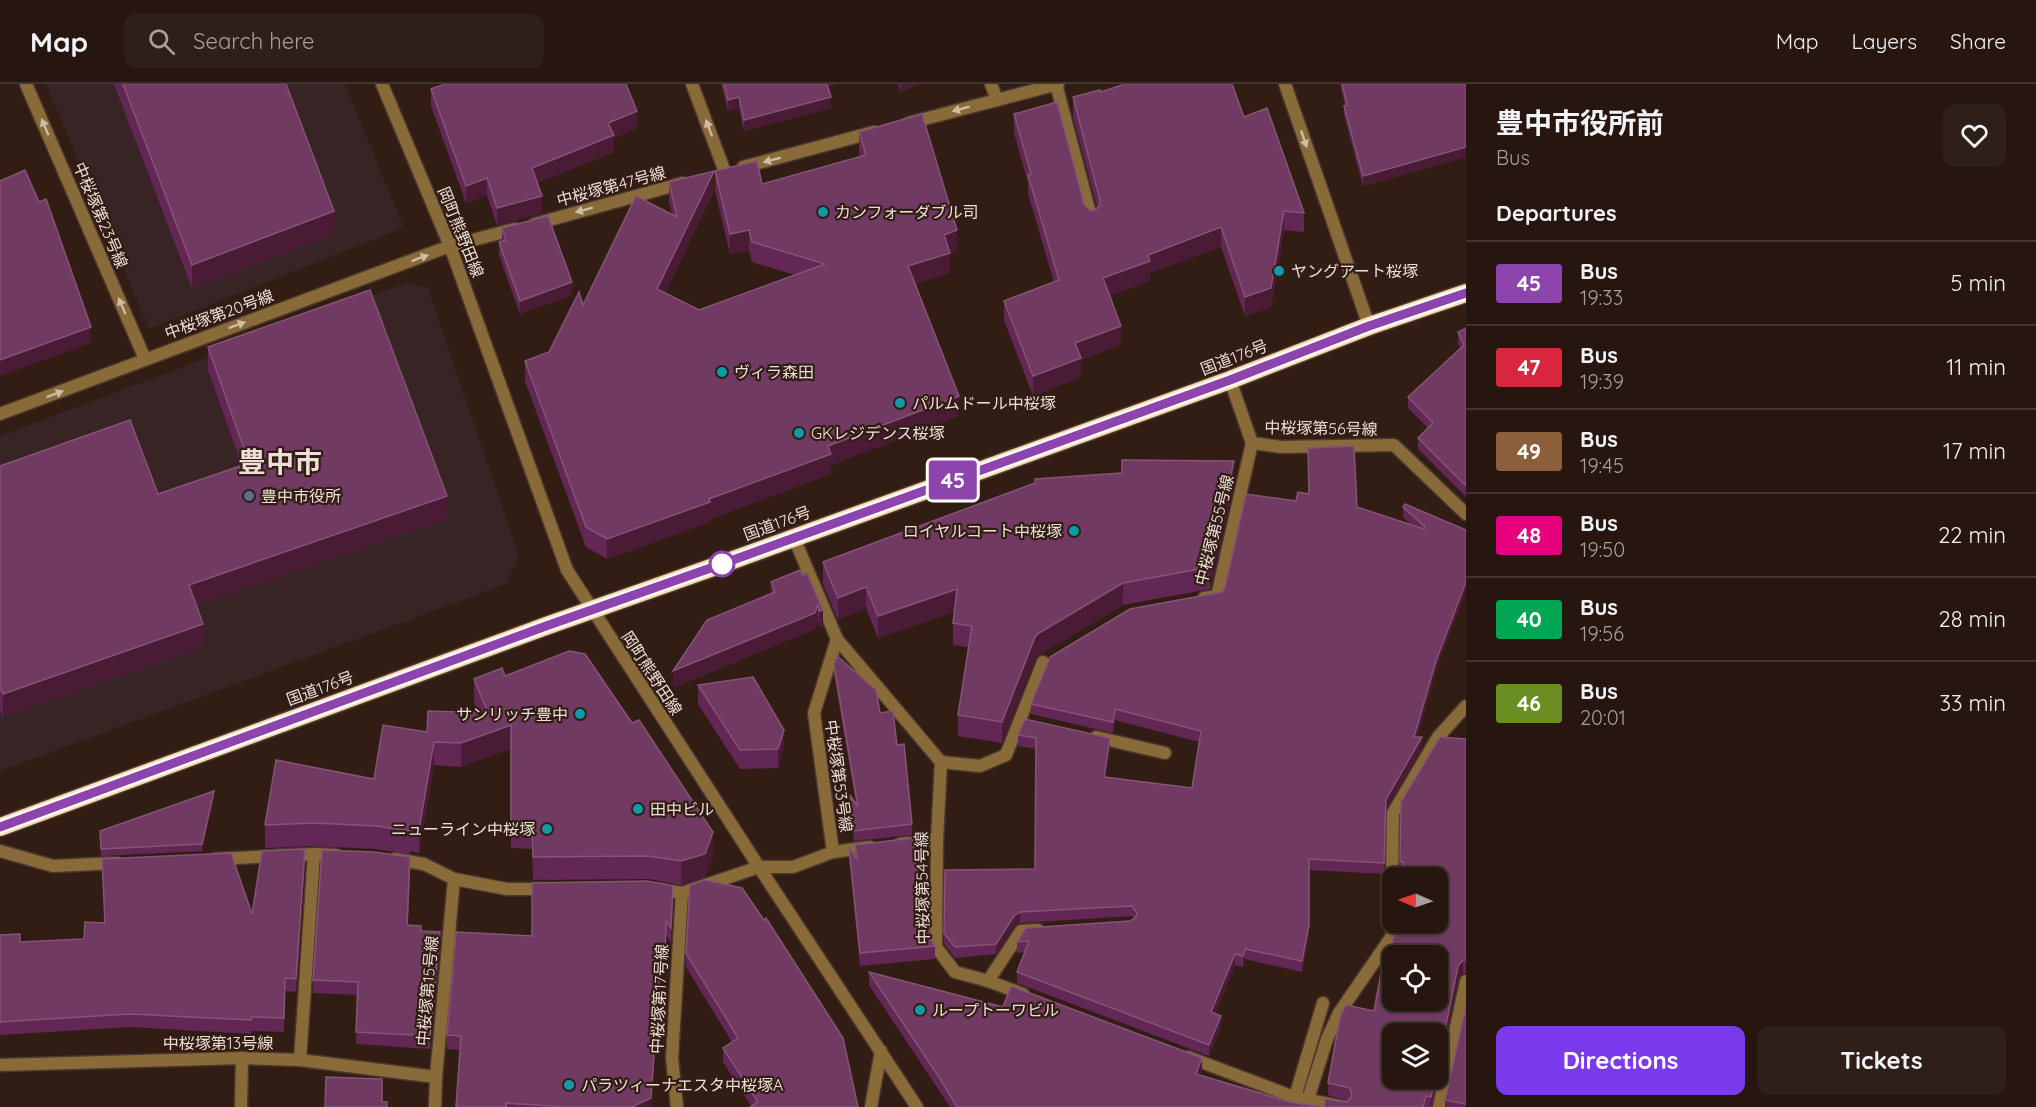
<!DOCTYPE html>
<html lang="en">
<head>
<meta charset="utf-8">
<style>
  :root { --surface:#26160f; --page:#2e1f18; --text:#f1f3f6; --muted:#a49f9e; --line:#42352f; --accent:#7c3aed }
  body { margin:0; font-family:Quicksand,"Noto Sans JP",sans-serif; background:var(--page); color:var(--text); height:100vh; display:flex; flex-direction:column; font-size:22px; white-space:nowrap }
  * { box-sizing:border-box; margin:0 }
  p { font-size:20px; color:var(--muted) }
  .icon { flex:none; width:33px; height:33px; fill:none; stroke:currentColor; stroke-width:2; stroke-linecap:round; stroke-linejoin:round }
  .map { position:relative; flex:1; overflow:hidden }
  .panel { display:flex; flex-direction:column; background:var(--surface); width:570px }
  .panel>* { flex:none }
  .badge { padding:0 12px; border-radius:4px; font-size:21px; line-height:39px }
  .needle { width:39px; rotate:272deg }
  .tools { position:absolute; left:1382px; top:783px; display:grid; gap:12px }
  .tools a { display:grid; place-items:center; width:66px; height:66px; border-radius:12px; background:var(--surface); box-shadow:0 2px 4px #0004,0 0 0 2px var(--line); font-size:30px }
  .map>.badge { position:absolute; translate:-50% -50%; box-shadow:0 0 0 3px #fff }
  h2 { padding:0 30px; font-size:22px; line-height:54px }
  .round { display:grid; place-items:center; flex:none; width:63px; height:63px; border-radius:12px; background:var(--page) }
  .head { display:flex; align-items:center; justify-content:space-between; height:102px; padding:0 30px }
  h1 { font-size:28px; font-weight:700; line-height:45px }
  .button { display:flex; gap:12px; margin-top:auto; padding:12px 30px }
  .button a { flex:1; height:69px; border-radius:12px; background:var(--accent); color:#fff; font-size:24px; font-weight:700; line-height:69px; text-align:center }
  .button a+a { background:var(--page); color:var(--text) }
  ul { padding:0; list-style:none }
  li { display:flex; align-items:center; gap:18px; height:84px; padding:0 30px; border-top:2px solid var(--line) }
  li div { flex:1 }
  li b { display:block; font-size:22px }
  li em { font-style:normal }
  li .badge { min-width:66px; font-weight:700; text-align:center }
  header { display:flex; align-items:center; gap:36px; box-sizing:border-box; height:84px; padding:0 30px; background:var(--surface); border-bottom:2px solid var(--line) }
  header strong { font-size:28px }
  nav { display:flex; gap:33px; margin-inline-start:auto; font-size:21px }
  .search { width:420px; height:54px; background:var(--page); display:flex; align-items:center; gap:15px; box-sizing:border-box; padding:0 21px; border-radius:12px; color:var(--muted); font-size:22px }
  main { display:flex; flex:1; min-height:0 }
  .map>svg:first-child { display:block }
</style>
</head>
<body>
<header>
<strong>Map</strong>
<div class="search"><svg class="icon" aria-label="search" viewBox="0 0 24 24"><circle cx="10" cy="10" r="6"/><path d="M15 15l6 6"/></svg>Search here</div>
<nav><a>Map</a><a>Layers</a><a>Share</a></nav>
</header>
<main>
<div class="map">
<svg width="1466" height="1023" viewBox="0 0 1466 1023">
  <rect width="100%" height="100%" fill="#321d14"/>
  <g fill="#382425">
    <polygon points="46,0 345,0 404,144 149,245"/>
    <polygon points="408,198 428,204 519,473 506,500 0,687 0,352"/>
  </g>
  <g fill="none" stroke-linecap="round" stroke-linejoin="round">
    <g stroke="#4c382f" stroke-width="15">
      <g id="lane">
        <polyline points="1056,0 1092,137"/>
        <polyline points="1230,296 1252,359 1281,363 1394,361 1466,430"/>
        <polyline points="1204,514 1217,512 1252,359"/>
        <polyline points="1392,794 1393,729 1438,653 1466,622"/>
        <polyline points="1308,1015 1327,955 1339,929 1392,852 1392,838"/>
        <polyline points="1292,1023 1323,919"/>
        <polyline points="1439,1023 1466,897"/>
      </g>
    </g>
    <g stroke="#4c382f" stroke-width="15">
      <g id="street">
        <polyline points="26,0 145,275"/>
        <polyline points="382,0 450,162 567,486 759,783 917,1023"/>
        <polyline points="692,0 725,88"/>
        <polyline points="991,0 997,16"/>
        <polyline points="1285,0 1369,242"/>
        <polyline points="909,39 1058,0"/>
        <polyline points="743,83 874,48"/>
        <polyline points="535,140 683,99"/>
        <polyline points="0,330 450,162 515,145"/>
        <polyline points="794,454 837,555 941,678 937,756 936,863 955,888 988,897 1023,910"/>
        <polyline points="1096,653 1165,669"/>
        <polyline points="941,678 980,682 1006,671 1043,578"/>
        <polyline points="900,760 937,756"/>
        <polyline points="0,767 53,782 117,779"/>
        <polyline points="833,768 870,763"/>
        <polyline points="216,775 314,770 336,771"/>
        <polyline points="395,775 424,780 454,795 507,805 547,805"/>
        <polyline points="657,805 682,809 759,783 793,783 833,768 814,629 837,555"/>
        <polyline points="988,897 1021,847 1038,846"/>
        <polyline points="1188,973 1294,1013 1344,1023"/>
        <polyline points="300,976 314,770"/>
        <polyline points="0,981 242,974 300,976 436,993"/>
        <polyline points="241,1023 242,974"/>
        <polyline points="435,1023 436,993 454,795"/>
        <polyline points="677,1023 672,974 682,809"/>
        <polyline points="871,1023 881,967"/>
      </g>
    </g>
    <g stroke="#4c382f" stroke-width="21">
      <polyline id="highway" points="0,743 546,542 722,480 1230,296 1369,242 1466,209"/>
    </g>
    <use href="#lane" stroke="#896b39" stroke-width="12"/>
    <use href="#street" stroke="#896b39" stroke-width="12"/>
    <use href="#highway" stroke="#f8d9ac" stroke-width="18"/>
  </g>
  <g fill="#622754">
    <polygon points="114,0 286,0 334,150 192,204"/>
    <polygon points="721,0 834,0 834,2 828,3 831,24 744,47 739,24 728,27"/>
    <polygon points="898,0 920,0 901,8"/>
    <polygon points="1340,0 1466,0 1466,73 1363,102 1344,31 1344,22 1345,21"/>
    <polygon points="431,5 637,44 614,54 614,68 537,99 542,129 497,141 487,111 466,119 431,22"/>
    <polygon points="1101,8 1244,33 1304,129 1304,148 1284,146 1271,223 1245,232 1221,163 1150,189 1150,197 1110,211 1121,261 1081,276 1081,293 1033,312 1004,236 1004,217 1054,198 1028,110 1028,99 1014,49 1014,30 1084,120 1089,126 1095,126 1097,123 1073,32 1073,13"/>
    <polygon points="859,48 957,166 950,169 950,189 915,200 959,332 831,381 831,390 710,435 710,438 607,475 586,463 525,297 525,277 549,268 583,221 672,130 669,118 669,98 714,107 665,209 699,226 795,191 752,178 749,166 730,170 715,107 715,87 762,100 860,72 859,68"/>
    <polygon points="502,144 572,211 520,230 499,171 499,158 502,157"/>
    <polygon points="1466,244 1466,413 1418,365 1418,354 1428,344 1408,324 1408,313 1460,264 1458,259 1458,248"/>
    <polygon points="208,263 447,435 196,521 203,563 3,633 0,626 0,382 158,410 242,382 208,286"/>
    <polygon points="1234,399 1210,505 1123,521 1039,571 1035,575 1002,659 958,652 958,631 968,563 953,561 953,539 954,528 878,554 866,524 838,536 823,500 823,478"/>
    <polygon points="1296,417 1357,423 1411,441 1403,433 1403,423 1466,446 1436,587 1417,653 1422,664 1386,725 1384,790 1309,786 1309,852 1302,888 1245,875 1243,883 1235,881 1215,930 1221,943 1209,972 1017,899 1017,888 1025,868 1017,869 1017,858 1130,837 1134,835 1132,832 1020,839 1014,842 996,870 955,874 944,860 945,786 1035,785 1036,665 1018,662 1018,651 1110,665 1106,693 1192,704 1199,658 1115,636 1113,649 1031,630 1031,620 1222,508"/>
    <polygon points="802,491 823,526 823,542 819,544 818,536 815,545 673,604 771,509 771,498"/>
    <polygon points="834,581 880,629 897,661 912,740 912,751 854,757 850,721 850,711 856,720 834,591"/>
    <polygon points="505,592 713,771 705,793 681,801 648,795 533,796 532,765 511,764 511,664 461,683 434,681 419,769 410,767 410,770 376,765 314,762 265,764 265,741 374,695 427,648 478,629 474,618 474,595"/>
    <polygon points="698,601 784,664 778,684 740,685 698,620"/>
    <polygon points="1466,655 1466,889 1463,889 1458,895 1432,1023 950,1023 869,901 869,888 1202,987 1200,991 1290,1018 1324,1023 1347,1018 1348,1017 1328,1011 1328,999 1374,927 1389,879 1437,794 1402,794 1402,791 1400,791 1401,718"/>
    <polygon points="214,713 202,767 101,772 100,747"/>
    <polygon points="855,761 923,833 928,851 935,862 935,875 860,882 849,776 849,763 855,773"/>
    <polygon points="102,775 252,830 305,779 296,908 285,907 284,948 251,947 251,950 130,943 0,951 0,851 20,858 84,855 105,839"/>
    <polygon points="410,786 408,841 421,847 440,861 430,965 356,960 358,911 313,909 313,896"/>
    <polygon points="673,816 671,859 666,851 665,888 661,882 651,1023 456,1023 460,966 447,965 447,951 532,852"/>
    <polygon points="686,869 858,1023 751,1022 723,978 723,964 732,958 686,883"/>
    <polygon points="1466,922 1466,1023 1445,1023 1445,1016"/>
  </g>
  <g fill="#491b34">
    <polygon points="826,0 834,0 834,2 826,4"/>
    <polygon points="901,0 920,0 901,8"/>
    <polygon points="739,13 739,24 728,27 728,16"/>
    <polygon points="831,13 831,24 744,47 744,36"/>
    <polygon points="637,27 637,44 614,54 614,68 532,101 532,84 608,39"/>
    <polygon points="1466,63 1466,73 1363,102 1363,92"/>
    <polygon points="714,87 714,107 657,225 657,205"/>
    <polygon points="487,94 487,111 466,119 466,102"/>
    <polygon points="542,112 542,129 497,141 497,124"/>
    <polygon points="334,127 334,150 192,204 192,181"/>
    <polygon points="1284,127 1284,146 1271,223 1245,232 1245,213"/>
    <polygon points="1221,143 1221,163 1150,189 1150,197 1103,213 1103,194 1148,171"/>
    <polygon points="749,146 749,166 730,170 730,150"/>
    <polygon points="957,146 957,166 950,169 950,189 908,202 908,182 944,151"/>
    <polygon points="572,198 572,211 520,230 520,217"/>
    <polygon points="1121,242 1121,261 1081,276 1081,293 1033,312 1033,292 1075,259"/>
    <polygon points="91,243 91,259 0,292 0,276"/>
    <polygon points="959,312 959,332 831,381 831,390 710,435 710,438 607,475 607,455 709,415 828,362"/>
    <polygon points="1234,377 1234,399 1210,505 1210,483"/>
    <polygon points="447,412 447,435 189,524 189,501"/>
    <polygon points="1466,498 1466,508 1436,587 1414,663 1414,653 1436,577"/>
    <polygon points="1123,499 1123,521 1039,571 1035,575 1002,659 1002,638 1035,553 1039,549"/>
    <polygon points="866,503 866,524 838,536 838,514"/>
    <polygon points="957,505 957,527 878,554 878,532"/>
    <polygon points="818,520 818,536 815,545 673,604 673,587"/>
    <polygon points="823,526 823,542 819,544 819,527"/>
    <polygon points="203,540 203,563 3,633 3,610"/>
    <polygon points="1115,625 1115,636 1113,649 1113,638"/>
    <polygon points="511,641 511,664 461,683 461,659"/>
    <polygon points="784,646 784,664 778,684 778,665"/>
    <polygon points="1422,653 1422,664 1386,725 1384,790 1386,715"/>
    <polygon points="1110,654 1110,665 1104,704 1104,693"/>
    <polygon points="434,658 434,681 419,769 419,746"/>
    <polygon points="214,707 214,713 202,767 202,760"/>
    <polygon points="713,748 713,771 705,793 681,801 681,777"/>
    <polygon points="305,765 305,779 296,908 296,895"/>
    <polygon points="1309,775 1309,852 1302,888 1302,877"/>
    <polygon points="673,802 673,816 671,859 671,844"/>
    <polygon points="1020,828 1020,839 1014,842 996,870 996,860 1014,832"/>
    <polygon points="440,848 440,861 430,965 430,952"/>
    <polygon points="1245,865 1245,875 1243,883 1243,872"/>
    <polygon points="661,868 661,882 651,1023 632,1023"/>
    <polygon points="1235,870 1235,881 1211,939 1211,928"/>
    <polygon points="1463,876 1463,889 1458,895 1431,1023 1431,1013 1435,994 1437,994 1437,985 1458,882"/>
    <polygon points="1221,932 1221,943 1209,972 1209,961"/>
    <polygon points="1202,974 1202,987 1196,1003 1196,990"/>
  </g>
  <g fill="#713a62" stroke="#855475" stroke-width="1.5" fill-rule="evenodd">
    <polygon points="123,0 286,0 334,127 192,181"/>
    <polygon points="445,0 626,0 637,27 608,39 614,51 532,84 542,112 497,124 487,94 466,102 431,5"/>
    <polygon points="724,0 827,0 831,13 744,36 739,13 728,16"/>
    <polygon points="1125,0 1232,0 1244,33 1267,24 1304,129 1284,127 1271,204 1245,213 1221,143 1148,171 1150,177 1103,194 1121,242 1075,259 1081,274 1033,292 1004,217 1059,196 1028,91 1031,90 1014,30 1057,18 1084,120 1089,126 1095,126 1100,121 1100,116 1073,13 1100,6 1101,8"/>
    <polygon points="1342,0 1466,0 1466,63 1363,92 1344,22 1347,21"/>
    <polygon points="922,30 957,146 944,151 950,169 908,182 959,312 828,362 831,370 709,415 710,418 607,455 586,443 525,277 549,268 579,208 583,221 636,112 677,133 669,98 714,87 657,205 699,226 825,180 752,158 749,146 730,150 715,87 757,77 762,100 866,71 859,48"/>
    <polygon points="25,86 39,118 46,115 91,243 0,276 0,97"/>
    <polygon points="548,132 572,198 520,217 499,158 506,156 502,144"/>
    <polygon points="370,206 447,412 189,501 203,540 3,610 0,603 0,382 130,336 158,410 249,379 208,263"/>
    <polygon points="1466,244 1466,402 1418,354 1433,339 1408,313 1464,261 1458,248"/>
    <polygon points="1354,362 1357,423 1424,445 1425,443 1403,423 1405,420 1466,446 1466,498 1436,577 1414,653 1422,653 1386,715 1384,779 1309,775 1309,841 1302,877 1245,865 1243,872 1235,870 1211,928 1221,932 1209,961 1017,888 1029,857 1017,858 1026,844 1130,837 1136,833 1137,829 1132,822 1020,828 1014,832 996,860 955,863 944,849 945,786 1035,785 1036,654 1018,651 1025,635 1110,654 1104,693 1192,704 1201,647 1115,625 1113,638 1031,620 1050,573 1130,525 1222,508 1225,503 1246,410 1296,417 1298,408 1309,410 1308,364"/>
    <polygon points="1122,376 1234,377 1210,483 1123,499 1039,549 1035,553 1002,638 958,631 972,542 953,539 957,505 878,532 866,503 838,514 823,478 1035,399 1035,395 1122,389"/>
    <polygon points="800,486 802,491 807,489 823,526 819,527 818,520 815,529 673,587 707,536 775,508 771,498"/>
    <polygon points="569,567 585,570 632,639 639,636 713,748 705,770 681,777 648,772 533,773 532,741 511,741 511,641 461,659 434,658 419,746 410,744 410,747 376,742 314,739 265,741 276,676 374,695 383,641 427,648 428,627 488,629 474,595 502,584 505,592"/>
    <polygon points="837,572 876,606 880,629 893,627 897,661 904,660 912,740 854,747 850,711 858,723 834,581"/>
    <polygon points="753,593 784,646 778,665 740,666 698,601"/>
    <path d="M 1440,653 L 1466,655 L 1466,876 L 1463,876 L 1458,882 L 1437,985 L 1437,950 L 1392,950 L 1392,994 L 1435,994 L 1431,1013 L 1426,1012 L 1423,1023 L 957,1023 L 942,998 L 869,888 L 1003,923 L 1011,902 L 1202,974 L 1196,990 L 1290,1018 L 1324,1023 L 1325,1015 L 1347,1018 L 1352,1012 L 1350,1004 L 1328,999 L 1340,933 L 1346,921 L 1374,927 L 1383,878 L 1389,879 L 1394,850 L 1400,838 L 1437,838 L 1437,794 L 1405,794 L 1406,791 L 1402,791 L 1403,778 L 1400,778 L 1401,718 ZM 1392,872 L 1437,872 L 1437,916 L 1392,916 Z"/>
    <polygon points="214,707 202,760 101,765 100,747"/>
    <polygon points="913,754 923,833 928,833 928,831 928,851 935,862 860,869 849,763 857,775 855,761"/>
    <polygon points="305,765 296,895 285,894 284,934 251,933 251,936 130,930 0,938 0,851 20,850 20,858 84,855 85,838 105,839 102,775 231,769 252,830 262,767"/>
    <polygon points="322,766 374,768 410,773 407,841 421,842 421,847 440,848 430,952 356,948 358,898 313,896"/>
    <polygon points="705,796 742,804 764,836 766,834 843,954 858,1023 750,1023 758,1018 723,964 738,954 686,869 690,801"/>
    <polygon points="647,797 673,802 671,844 666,837 665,874 661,868 651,1014 632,1023 565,1023 506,1019 506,1023 456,1023 461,952 447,951 456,848 532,852 532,799"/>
    <polygon points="1466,922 1466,1020 1445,1016"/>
    <polygon points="326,993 382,995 382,1018 387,1018 387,1023 325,1023"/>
  </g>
  <defs><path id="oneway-solid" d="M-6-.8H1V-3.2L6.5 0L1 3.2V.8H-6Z" transform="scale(1.5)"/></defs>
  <g fill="#cfbca8">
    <use href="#oneway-solid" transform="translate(961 25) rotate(165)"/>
    <use href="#oneway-solid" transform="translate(45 43) rotate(-113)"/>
    <use href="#oneway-solid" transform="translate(709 44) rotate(-110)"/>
    <use href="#oneway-solid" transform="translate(1304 55) rotate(71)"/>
    <use href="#oneway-solid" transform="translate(772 76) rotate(165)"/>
    <use href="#oneway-solid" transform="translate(584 126) rotate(165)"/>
    <use href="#oneway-solid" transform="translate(420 174) rotate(-20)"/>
    <use href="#oneway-solid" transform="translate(122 222) rotate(-113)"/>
    <use href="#oneway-solid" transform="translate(237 241) rotate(-20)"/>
    <use href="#oneway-solid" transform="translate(55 310) rotate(-21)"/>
  </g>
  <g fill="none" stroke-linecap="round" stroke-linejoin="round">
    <g stroke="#fff" stroke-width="14">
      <polyline id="line" points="0,743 546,542 722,480 1230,296 1369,242 1466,209"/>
    </g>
    <use href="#line" stroke="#8e44ad" stroke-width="9"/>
  </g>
  <g fill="#0f9aa8" stroke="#321d14" stroke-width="2">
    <circle cx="823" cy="128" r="6"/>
    <circle cx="1279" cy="187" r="6"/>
    <circle cx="722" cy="288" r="6"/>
    <circle cx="900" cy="319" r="6"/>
    <circle cx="799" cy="349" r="6"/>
    <circle cx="1074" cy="447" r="6"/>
    <circle cx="580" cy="630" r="6"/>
    <circle cx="638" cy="725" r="6"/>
    <circle cx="547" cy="745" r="6"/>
    <circle cx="920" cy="926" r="6"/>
    <circle cx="569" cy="1001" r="6"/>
  </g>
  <circle fill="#5c6f8a" stroke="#321d14" stroke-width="2" cx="249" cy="412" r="6"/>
  <circle fill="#fff" stroke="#8e44ad" stroke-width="3" cx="722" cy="480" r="12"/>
  <g text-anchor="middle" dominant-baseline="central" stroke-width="4.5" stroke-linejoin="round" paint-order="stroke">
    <g font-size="16" fill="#edded8" stroke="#321d14">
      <text transform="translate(611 102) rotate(-15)">中桜塚第47号線</text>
      <text transform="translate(101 131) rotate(67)">中桜塚第23号線</text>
      <text transform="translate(461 148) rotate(68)">岡町熊野田線</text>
      <text transform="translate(219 230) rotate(-20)">中桜塚第20号線</text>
      <text transform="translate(1234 273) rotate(-21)">国道176号</text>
      <text transform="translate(1321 344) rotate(1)">中桜塚第56号線</text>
      <text transform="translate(777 439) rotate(-20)">国道176号</text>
      <text transform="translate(1214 446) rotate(-76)">中桜塚第55号線</text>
      <text transform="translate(652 589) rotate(57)">岡町熊野田線</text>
      <text transform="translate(320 604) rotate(-20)">国道176号</text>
      <text transform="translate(839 692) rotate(82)">中桜塚第53号線</text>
      <text transform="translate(922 804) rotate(-91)">中桜塚第54号線</text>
      <text transform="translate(427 907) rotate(-85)">中桜塚第15号線</text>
      <text transform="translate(659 915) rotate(-87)">中桜塚第17号線</text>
      <text x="218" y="959">中桜塚第13号線</text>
    </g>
    <g font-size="16" fill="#edded8" stroke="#321d14" text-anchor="start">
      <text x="835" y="128">カンフォーダブル司</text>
      <text x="1291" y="187">ヤングアート桜塚</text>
      <text x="734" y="288">ヴィラ森田</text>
      <text x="912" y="319">パルムドール中桜塚</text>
      <text x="811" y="349">GKレジデンス桜塚</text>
      <text x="261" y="412">豊中市役所</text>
      <text x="1062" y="447" text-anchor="end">ロイヤルコート中桜塚</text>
      <text x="568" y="630" text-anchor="end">サンリッチ豊中</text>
      <text x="650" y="725">田中ビル</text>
      <text x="535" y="745" text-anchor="end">ニューライン中桜塚</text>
      <text x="932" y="926">ループトーワビル</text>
      <text x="581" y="1001">パラツィーナエスタ中桜塚A</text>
    </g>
    <g font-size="28" font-weight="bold" fill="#edded8" stroke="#321d14">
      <text x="280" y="377">豊中市</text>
    </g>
  </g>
</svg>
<div class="tools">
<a><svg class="needle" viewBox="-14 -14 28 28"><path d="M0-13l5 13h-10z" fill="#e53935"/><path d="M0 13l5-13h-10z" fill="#a49f9e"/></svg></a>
<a><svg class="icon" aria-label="locate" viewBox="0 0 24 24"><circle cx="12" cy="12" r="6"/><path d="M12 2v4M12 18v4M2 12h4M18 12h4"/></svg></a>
<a><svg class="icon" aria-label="layers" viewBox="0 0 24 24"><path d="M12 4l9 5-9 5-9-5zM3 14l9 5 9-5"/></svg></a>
</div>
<b class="badge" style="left:953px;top:396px;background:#8e44ad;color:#fff">45</b>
</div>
<section class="panel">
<div class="head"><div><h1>豊中市役所前</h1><p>Bus</p></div><a class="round"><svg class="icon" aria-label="heart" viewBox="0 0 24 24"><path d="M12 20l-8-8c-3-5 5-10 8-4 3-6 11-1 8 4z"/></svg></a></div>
<h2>Departures</h2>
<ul>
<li><span class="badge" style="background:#8e44ad;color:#fff">45</span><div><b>Bus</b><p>19:33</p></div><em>5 min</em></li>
<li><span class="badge" style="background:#d7263d;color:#fff">47</span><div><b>Bus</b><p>19:39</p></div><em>11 min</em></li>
<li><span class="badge" style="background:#8b5e3c;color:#fff">49</span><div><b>Bus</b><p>19:45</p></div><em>17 min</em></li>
<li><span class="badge" style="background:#e6007e;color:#fff">48</span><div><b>Bus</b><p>19:50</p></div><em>22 min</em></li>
<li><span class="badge" style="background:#00a651;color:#fff">40</span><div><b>Bus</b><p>19:56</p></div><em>28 min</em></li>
<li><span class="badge" style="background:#6b8e23;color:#fff">46</span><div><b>Bus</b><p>20:01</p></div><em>33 min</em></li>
</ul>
<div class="button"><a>Directions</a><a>Tickets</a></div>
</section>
</main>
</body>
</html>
